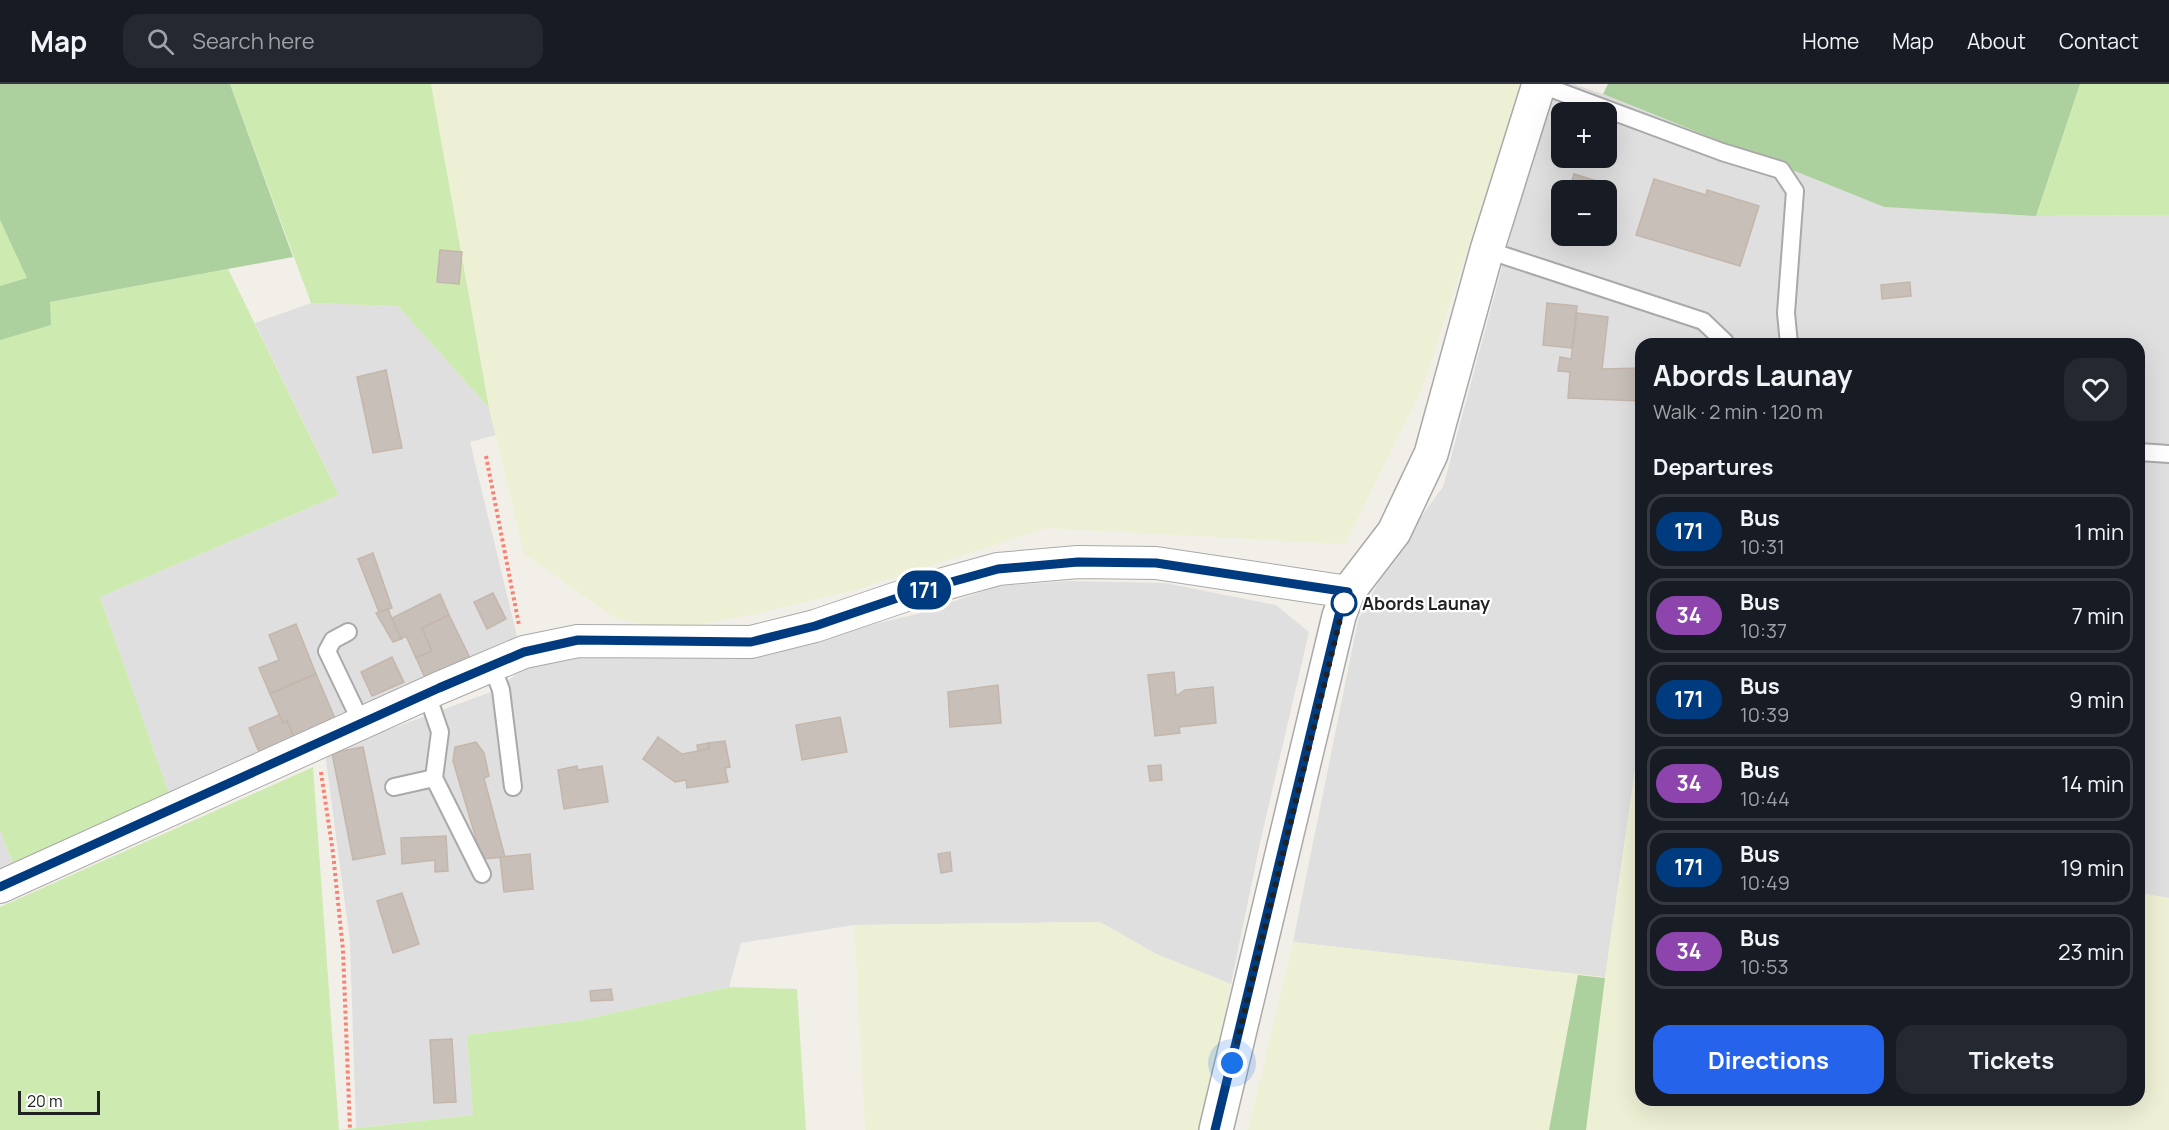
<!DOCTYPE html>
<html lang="en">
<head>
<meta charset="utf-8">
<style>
  :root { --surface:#171b24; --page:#242831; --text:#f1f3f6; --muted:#9ea1a6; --line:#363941; --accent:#2563eb }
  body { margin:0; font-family:Manrope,sans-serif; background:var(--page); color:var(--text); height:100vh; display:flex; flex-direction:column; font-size:22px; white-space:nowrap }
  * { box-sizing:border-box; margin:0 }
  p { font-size:20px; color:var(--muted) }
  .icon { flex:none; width:33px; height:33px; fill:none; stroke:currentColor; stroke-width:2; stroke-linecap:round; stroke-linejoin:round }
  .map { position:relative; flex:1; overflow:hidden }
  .drawer { position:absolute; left:1635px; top:254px; width:510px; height:768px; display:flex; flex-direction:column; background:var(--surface); border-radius:18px; box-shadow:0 6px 24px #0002 }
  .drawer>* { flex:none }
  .badge { padding:0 12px; border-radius:20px; font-size:21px; line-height:39px }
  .tools { position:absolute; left:1551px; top:18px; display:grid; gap:12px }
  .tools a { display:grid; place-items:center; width:66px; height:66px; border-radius:12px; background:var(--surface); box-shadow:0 6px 24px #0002; font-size:30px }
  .scale { position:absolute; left:18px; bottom:15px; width:82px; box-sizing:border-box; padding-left:6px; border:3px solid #222; border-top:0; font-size:16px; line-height:21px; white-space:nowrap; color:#222; -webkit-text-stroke:4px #fff; paint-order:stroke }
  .you { position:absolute; width:30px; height:30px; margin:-15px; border:4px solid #fff; border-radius:50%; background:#1a73e8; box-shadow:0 0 0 9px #1a73e833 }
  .map>.badge { position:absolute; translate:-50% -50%; box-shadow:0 0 0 3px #fff }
  h2 { padding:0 18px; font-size:22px; line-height:54px }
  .round { display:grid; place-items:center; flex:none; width:63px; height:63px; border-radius:18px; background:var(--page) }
  .head { display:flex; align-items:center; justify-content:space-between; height:102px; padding:0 18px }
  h1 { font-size:28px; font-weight:700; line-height:45px }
  .action { display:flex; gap:12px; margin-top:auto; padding:12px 18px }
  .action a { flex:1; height:69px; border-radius:18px; background:var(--accent); color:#fff; font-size:24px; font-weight:700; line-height:69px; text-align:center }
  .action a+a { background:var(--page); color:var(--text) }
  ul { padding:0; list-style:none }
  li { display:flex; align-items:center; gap:18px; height:75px; margin:0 12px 9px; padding:0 6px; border:3px solid var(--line); border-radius:18px }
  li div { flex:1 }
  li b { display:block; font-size:22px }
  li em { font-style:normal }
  li .badge { min-width:66px; font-weight:700; text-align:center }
  header { display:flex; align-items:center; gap:36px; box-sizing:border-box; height:84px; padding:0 30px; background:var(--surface); border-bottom:2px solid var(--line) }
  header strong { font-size:28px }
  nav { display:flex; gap:33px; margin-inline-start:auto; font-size:21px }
  .search { width:420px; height:54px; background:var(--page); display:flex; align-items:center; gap:15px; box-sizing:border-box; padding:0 21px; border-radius:18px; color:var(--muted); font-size:22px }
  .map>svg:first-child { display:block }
</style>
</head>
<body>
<header>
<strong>Map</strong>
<div class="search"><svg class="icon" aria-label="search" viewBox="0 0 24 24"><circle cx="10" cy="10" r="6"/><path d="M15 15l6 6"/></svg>Search here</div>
<nav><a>Home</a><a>Map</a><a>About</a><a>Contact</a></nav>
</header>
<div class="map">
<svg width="2169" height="1046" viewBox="0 0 2169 1046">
  <rect width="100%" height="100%" fill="#f2efe9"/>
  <g fill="#e0dfdf" fill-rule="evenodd">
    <path d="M 1558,0 L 1574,0 L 1603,10 L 1884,123 L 2036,132 L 2169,131 L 2169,814 L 2139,809 L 2139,260 L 1641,260 L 1641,645 L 1605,894 L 1293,858 L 1358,536 L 1395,468 L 1443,403 L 1530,79 ZM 1562,28 L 1606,28 L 1606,74 L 1562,74 ZM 1562,106 L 1606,106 L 1606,152 L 1562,152 Z"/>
    <polygon points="311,219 398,222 489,324 496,351 470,358 517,552 379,623 171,715 100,513 339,411 255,239"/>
    <polygon points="1069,497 1165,499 1276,521 1309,548 1260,759 1231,900 1156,870 1100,838 854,841 741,859 729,903 583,936 467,951 473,1031 356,1044 350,858 325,669 491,608 536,577 603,565 840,548 917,530 998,502"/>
    <polygon points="0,746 14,782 0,789"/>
  </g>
  <g fill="#eef0d5">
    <polygon points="431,0 1521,0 1424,300 1345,460 1047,444 855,506 745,532 670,546 615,534 524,470 489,324"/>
    <polygon points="1641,645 1641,1016 2139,1016 2139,809 2169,814 2169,1046 1248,1046 1293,858 1605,893"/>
    <polygon points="1100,838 1156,870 1231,900 1201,1046 865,1046 854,841"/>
  </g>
  <g fill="#cdebb0">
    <polygon points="230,0 431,0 489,324 398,222 311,219"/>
    <polygon points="2080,0 2169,0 2169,131 2036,132"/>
    <polygon points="0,136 40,220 228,185 339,411 100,513 171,715 14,782 0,746"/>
    <polygon points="313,683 339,1046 0,1046 0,823"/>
    <polygon points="729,903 797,905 806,1046 340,1046 473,1031 467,951 583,936"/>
  </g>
  <g fill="#add19e">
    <polygon points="0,0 230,0 293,173 50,218 51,241 0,256 0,202 27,194 0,136"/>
    <polygon points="1608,0 2080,0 2036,132 1884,123 1603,10"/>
    <polygon points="1578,891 1605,894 1586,1046 1549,1046"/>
  </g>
  <g fill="#c7bfb8" stroke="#c4b6ab" stroke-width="1.5">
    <polygon points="1574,90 1614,102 1606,129 1606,106 1569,106"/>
    <polygon points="1654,95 1706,111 1707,106 1759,122 1740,182 1636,151"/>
    <polygon points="440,166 462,168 459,200 437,198"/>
    <polygon points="1910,198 1911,212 1882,215 1881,201"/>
    <polygon points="1547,219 1577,222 1572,264 1543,261"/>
    <polygon points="1577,229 1608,233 1602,285 1641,284 1641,317 1568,314 1570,288 1558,287 1560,273 1571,275"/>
    <polygon points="386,286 402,364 373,369 357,293"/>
    <polygon points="373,469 392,524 379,528 358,475"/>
    <polygon points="493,509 506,535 487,545 474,518"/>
    <polygon points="440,510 449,531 422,544 432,567 416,574 406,552 401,555 392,534"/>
    <polygon points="388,525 401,555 393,558 376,529"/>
    <polygon points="449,531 471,576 427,598 416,574 432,567 422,544"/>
    <polygon points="296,540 316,590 270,610 259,584 279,576 269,551"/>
    <polygon points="392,573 404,598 372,612 361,588"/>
    <polygon points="1174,588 1176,612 1185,606 1213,603 1216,639 1179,643 1180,649 1155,652 1148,591"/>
    <polygon points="316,590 337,639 294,653 287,637 283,639 270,610"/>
    <polygon points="998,601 1001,639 950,643 948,608"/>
    <polygon points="279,631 283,639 287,637 294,653 259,668 249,644"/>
    <polygon points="840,633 847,668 802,676 796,641"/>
    <polygon points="658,653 682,670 709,665 708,659 725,657 730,683 725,684 728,698 687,704 686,696 675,698 643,675"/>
    <polygon points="476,658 484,669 489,692 484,694 505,773 482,775 453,677 455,663"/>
    <polygon points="708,659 709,665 698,667 697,661"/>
    <polygon points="363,663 385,770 353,776 332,669"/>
    <polygon points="1161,681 1162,696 1150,697 1148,682"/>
    <polygon points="577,682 577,686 602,682 608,718 564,725 558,686"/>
    <polygon points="446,752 448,787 435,788 435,776 402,780 401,754"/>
    <polygon points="950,768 952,787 941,789 938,770"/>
    <polygon points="530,770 533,805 504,808 500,773"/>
    <polygon points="402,809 419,860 393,869 377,817"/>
    <polygon points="611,905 613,916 591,917 590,907"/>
    <polygon points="452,955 456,1018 434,1019 430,956"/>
  </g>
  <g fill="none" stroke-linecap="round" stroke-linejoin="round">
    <g stroke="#a9a9a9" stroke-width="20">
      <g id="service">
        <polyline points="1539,0 1722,68 1781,86 1795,107 1786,229 1789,260"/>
        <polyline points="1487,166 1703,237 1725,258"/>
        <polyline points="2139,368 2169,370"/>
        <polyline points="348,548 333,556 327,567 362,640"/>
        <polyline points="492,582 501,606 513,703"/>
        <polyline points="427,610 440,648 434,694 482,790"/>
        <polyline points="394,703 434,694"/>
      </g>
    </g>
    <g stroke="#a9a9a9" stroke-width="34">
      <polyline id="minor" points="0,803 439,604 524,568 578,557 751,558 815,542 915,508 998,485 1078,478 1156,479 1348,508"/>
    </g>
    <g stroke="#a9a9a9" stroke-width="36">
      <polyline id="tertiary" points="1216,1046 1339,532 1348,508 1394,448 1431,370 1487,166 1539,0"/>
    </g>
    <g stroke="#fa8072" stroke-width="4" stroke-dasharray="3 3" stroke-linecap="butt">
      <polyline points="486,372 519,541"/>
      <polyline points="321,688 333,769 343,866 350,1046"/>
    </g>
    <use href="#service" stroke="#fff" stroke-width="16"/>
    <use href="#minor" stroke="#fff" stroke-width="32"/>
    <use href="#tertiary" stroke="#fff" stroke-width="33"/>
  </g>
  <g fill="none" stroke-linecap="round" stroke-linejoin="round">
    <g stroke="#fff" stroke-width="14">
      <polyline id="line" points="0,803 439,604 524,568 578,556 751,558 815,542 915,508 998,485 1078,478 1156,479 1348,508 1339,531 1215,1046"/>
    </g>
    <use href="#line" stroke="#003b80" stroke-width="9"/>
    <polyline stroke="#222" stroke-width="6" stroke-dasharray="0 10.8" points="1232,979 1344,519"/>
  </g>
  <circle fill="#fff" stroke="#003b80" stroke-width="3" cx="1344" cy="519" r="12"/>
  <g text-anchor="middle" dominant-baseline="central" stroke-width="4.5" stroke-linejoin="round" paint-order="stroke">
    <g font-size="18" font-weight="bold" fill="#222" stroke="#fff" text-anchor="start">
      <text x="1362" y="519">Abords Launay</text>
    </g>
  </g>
</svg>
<div class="tools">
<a>+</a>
<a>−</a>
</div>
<div class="scale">20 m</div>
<div class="you" style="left:1232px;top:979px"></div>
<b class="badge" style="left:924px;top:506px;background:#003b80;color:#fff">171</b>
<section class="drawer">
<div class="head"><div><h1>Abords Launay</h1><p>Walk · 2 min · 120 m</p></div><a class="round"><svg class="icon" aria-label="heart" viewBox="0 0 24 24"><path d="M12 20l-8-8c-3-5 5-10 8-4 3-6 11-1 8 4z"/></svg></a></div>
<h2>Departures</h2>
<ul>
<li><span class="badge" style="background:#003b80;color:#fff">171</span><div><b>Bus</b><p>10:31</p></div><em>1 min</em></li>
<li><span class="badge" style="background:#8e44ad;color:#fff">34</span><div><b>Bus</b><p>10:37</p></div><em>7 min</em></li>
<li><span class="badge" style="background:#003b80;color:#fff">171</span><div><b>Bus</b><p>10:39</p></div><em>9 min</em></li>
<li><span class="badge" style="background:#8e44ad;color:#fff">34</span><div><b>Bus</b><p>10:44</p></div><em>14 min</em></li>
<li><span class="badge" style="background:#003b80;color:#fff">171</span><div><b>Bus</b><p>10:49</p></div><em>19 min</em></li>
<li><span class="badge" style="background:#8e44ad;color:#fff">34</span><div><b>Bus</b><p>10:53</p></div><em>23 min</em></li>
</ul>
<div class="action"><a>Directions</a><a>Tickets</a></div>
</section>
</div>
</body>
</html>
